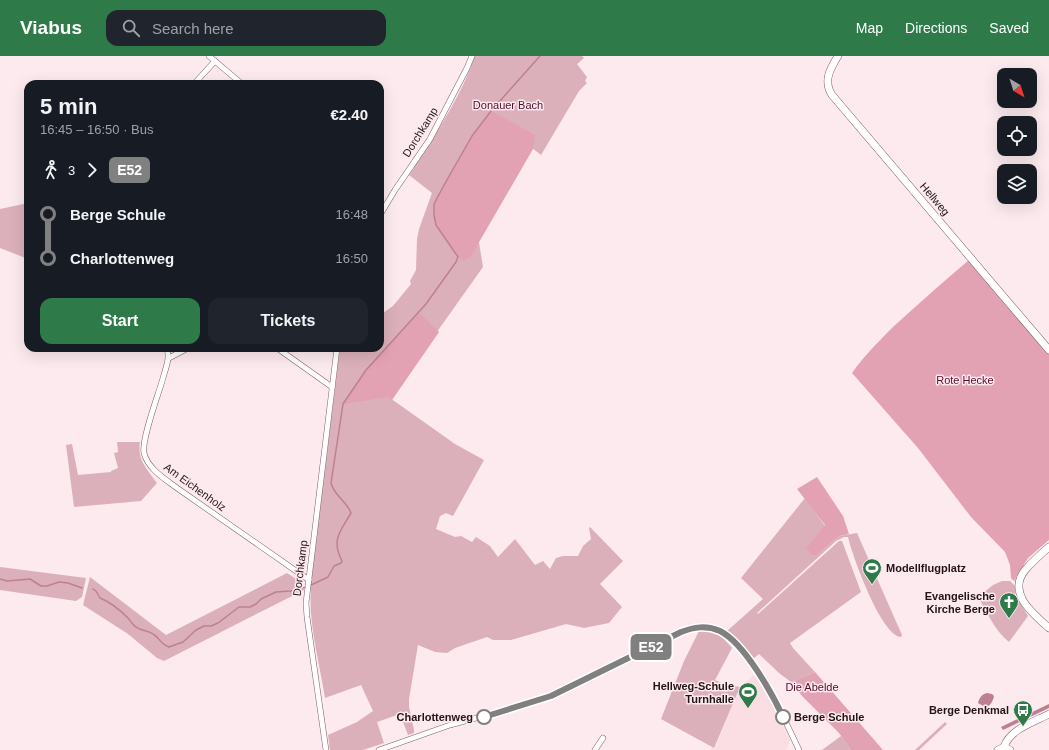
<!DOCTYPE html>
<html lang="en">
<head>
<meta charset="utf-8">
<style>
  :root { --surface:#171b24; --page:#20242c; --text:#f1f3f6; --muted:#9ea1a6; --accent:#2e7a49 }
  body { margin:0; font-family:Helvetica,sans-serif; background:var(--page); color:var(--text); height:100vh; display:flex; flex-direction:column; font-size:15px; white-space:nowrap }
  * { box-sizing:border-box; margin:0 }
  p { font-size:13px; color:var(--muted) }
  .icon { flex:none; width:22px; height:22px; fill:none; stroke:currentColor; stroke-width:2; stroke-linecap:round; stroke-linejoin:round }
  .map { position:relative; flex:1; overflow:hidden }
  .panel { position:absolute; left:24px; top:24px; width:360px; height:272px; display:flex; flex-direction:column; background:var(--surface); border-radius:12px; box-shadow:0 4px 16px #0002 }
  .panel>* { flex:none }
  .badge { padding:0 8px; border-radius:6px; font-size:14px; line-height:26px }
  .needle { width:26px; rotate:141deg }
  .fabs { position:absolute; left:997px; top:12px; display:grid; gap:8px }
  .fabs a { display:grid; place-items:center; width:40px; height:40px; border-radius:8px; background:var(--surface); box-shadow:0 4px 16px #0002; font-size:20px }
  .map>.badge { position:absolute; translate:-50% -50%; box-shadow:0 0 0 2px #fff }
  .legs { display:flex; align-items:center; gap:6px; height:44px; padding:0 16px; font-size:13px }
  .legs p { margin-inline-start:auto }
  .headline { display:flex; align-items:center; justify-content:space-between; height:68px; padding:0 16px }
  h1 { font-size:22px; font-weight:700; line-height:30px }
  .action { display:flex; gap:8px; margin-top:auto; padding:8px 16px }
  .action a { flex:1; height:46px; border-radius:12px; background:var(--accent); color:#fff; font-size:16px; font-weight:700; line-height:46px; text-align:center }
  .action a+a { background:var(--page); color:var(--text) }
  ul { padding:0 16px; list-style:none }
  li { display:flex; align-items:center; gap:14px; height:44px; font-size:15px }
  li i { display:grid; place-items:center; width:6px; height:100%; margin:0 5px; background:currentColor }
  li i::after { content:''; width:10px; height:10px; margin:-5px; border:3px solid; border-radius:50%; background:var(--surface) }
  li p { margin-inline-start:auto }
  li:first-child i { background:linear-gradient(#0000 50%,currentColor 0) }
  li:last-child i { background:linear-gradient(currentColor 50%,#0000 0) }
  header { display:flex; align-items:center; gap:24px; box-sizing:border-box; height:56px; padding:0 20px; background:var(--accent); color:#fff }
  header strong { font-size:19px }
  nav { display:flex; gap:22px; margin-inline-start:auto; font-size:14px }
  .search { width:280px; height:36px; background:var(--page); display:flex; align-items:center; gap:10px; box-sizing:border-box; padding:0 14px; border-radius:12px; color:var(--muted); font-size:15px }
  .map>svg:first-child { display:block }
</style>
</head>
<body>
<header>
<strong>Viabus</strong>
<div class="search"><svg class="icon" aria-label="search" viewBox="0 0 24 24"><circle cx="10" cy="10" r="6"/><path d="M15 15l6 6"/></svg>Search here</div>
<nav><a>Map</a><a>Directions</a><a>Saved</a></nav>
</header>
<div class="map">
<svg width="1049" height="694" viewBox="0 0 1049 694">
  <rect width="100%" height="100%" fill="#fceaee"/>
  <polygon fill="#fbdde4" points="754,619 767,639 790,684 786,694 711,694 712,691 715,692 740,631"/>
  <g fill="#dbb0ba">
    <path d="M 475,0 L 582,0 L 584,2 L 577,8 L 587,21 L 585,25 L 587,27 L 579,35 L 541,99 L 532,92 L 476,168 L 483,211 L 390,342 L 455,388 L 484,404 L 453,460 L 446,457 L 440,460 L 436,473 L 455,481 L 461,480 L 472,486 L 476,481 L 490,490 L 498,501 L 515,483 L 535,509 L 543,505 L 550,513 L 556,502 L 563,500 L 578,500 L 583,490 L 591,483 L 589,472 L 590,471 L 623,505 L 600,528 L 622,551 L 609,567 L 584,572 L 566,568 L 511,584 L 493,584 L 487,581 L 455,592 L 447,597 L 435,596 L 418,589 L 409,643 L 409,651 L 414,674 L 414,677 L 408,679 L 400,658 L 377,666 L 384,687 L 363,694 L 330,694 L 328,679 L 357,666 L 373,655 L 361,629 L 325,642 C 320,609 308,566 311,534 L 310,534 L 340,292 L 380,292 L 380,259 L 393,250 L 411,228 L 410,225 L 416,214 L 417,183 L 419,173 L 432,137 L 409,119 L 414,112 L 413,111 C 437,77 461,40 475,0 Z"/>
    <polygon points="28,147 28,203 0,192 0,153"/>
    <path d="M 117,386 L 140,386 C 137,404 147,413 157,427 L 141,445 L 74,451 L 66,389 L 72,388 L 78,419 L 111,416 L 111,415 L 118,412 L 114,397 L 118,396 Z"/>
    <path d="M 805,442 L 825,470 L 817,499 L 839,480 L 857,477 L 902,579 L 901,581 C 881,580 852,499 848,481 L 844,481 L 836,485 L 757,557 L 758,558 L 839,485 L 842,485 L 861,536 L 790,587 L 793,592 L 815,616 L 791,626 L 779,617 L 759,598 L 753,603 L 731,579 L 726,576 L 763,543 L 741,522 Z"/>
    <polygon points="0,511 86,522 82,541 76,545 0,534"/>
    <polygon points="287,517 302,527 304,534 164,605 157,602 128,578 83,549 90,521 166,579"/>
    <path d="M 1002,525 L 1010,525 L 1015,530 L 1015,539 L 1028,560 L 1009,586 C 995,575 987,556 978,541 L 993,529 Z"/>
    <path d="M 704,574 C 717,576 724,582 732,592 L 715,624 L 724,628 L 740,631 L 714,692 L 661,663 L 684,605 L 699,575 Z"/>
    <polygon points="945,666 947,668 919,694 915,694"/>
    <polygon points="841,680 851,694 822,694"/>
  </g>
  <g fill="#e2a2b3">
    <polygon points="491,55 535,79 533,93 471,200 464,205 458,201 436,169 434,159 434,148 444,129 472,80"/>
    <path d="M 969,204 L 1049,298 L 1049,484 L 1028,502 L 1014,525 L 1011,522 L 1010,509 L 1005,496 L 971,461 L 918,392 L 852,317 C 864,300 878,286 893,271 C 918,248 943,226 969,204 Z"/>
    <polygon points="418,256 439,276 392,344 388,341 343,348 366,314"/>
    <polygon points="817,421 843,460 849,478 839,480 817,499 812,499 806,493 825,469 797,433"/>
    <polygon points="815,616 883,694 851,694 839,677 803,641 789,624 791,626"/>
  </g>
  <g fill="#be8090">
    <path d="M 987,637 L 992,638 L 994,640 C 993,645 990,651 985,651 L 978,647 C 979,642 982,638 987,637 Z"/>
    <polygon points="1049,648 1049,652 1003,674 1001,671"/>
  </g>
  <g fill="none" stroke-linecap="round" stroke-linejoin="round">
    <g stroke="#be8090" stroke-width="1.5">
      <polyline points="0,523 7,525 30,523 41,530 47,530 59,526 68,527 82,532"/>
      <path d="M 309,530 L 328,521 L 334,510 L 341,507 L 342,505 C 331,484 340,476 351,457 C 347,445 334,440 331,427 L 343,348 L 366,314 L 426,248 L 456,206 L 458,201 L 436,169 L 434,159 L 434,148 L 444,129 L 472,80 L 491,55 L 540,0"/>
      <path d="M 93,533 L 96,535 L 100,542 C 110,546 120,554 128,562 C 131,565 132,569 136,571 C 141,575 147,574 153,578 C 160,582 160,588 169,591 L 183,586 L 196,574 L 204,570 L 211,570 L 218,567 L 239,551 L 250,551 L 256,548 L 261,543 L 276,536 L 291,535 L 306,531"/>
    </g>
    <g stroke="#815d66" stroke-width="6">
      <g id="street">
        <polyline points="209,0 242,28"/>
        <polyline points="194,28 215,5"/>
        <polyline points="380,159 395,134 430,83 467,12 472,0"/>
        <path d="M 167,292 C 170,303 166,311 163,322 C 159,337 141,384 144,397 C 148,413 165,423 177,432 L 309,524"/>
        <polyline points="277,292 332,331"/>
        <polyline points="169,302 188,292"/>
        <polyline points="326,694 307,561 306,547 337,292"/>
        <path d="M 379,694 L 450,669 L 525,649 L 551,640 L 681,576 C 694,571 706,569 719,575 C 730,580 737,590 744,598 C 768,627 783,660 799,694"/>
        <polyline points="595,694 603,682"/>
      </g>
    </g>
    <g stroke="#815d66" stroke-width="8">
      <g id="secondary">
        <path d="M 838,0 C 830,13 823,25 832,39 L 1049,294"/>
        <path d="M 1049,491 C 1041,498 1033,505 1026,513 C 1006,536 1032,557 1049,572"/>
        <path d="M 1004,691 C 1010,673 1034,666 1049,658"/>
        <polyline points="998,694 1004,691 1010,694"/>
      </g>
    </g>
    <use href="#street" stroke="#fff" stroke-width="5"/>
    <use href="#secondary" stroke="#fff" stroke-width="7"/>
  </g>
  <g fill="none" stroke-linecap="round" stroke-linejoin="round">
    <g stroke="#fff" stroke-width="9">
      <path id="line-1" d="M 484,661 L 551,640 L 681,576 C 694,571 706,569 720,575 C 744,587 772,637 783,661"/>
    </g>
    <use href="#line-1" stroke="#808080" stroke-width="6"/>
  </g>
  <defs>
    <g id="stadium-pin" transform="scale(1)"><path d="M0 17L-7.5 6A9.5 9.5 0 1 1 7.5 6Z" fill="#2e7a49" stroke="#fceaee"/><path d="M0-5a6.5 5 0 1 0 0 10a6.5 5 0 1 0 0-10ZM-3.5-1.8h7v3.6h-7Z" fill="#fff"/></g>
    <g id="church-pin" transform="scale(1)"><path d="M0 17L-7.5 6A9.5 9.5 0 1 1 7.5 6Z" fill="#2e7a49" stroke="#fceaee"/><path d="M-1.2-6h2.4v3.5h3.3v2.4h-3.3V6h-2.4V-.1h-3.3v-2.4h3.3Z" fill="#fff"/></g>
    <g id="bus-pin" transform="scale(1)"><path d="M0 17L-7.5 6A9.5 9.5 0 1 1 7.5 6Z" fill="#2e7a49" stroke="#fceaee"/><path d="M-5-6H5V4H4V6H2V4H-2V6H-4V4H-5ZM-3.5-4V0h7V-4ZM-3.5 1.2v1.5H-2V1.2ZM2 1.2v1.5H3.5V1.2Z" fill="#fff"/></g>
  </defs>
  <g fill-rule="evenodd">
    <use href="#stadium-pin" x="872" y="512"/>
    <use href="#church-pin" x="1009" y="546"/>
    <use href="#stadium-pin" x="748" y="636"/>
    <use href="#bus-pin" x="1023" y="654"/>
  </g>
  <g fill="#fff" stroke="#808080" stroke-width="2">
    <circle cx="484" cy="661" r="7"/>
    <circle cx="783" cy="661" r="7"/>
  </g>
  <g text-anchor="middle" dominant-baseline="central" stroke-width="3" stroke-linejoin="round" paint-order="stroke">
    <g font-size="11" fill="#580c2b" stroke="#fceaee">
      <text x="508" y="49">Donauer Bach</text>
      <text x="965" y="324">Rote Hecke</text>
      <text x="812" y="631">Die Abelde</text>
    </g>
    <g font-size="11" fill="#231418" stroke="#fceaee">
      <text transform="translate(420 76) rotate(-58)">Dorchkamp</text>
      <text transform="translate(935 143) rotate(50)">Hellweg</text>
      <text transform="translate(195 431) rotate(36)">Am Eichenholz</text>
      <text transform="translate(300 512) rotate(-83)">Dorchkamp</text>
    </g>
    <g font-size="11" font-weight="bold" fill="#231418" stroke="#fceaee" text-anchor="end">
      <text x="886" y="512" text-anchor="start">Modellflugplatz</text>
      <text x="995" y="540">Evangelische<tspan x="995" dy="13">Kirche Berge</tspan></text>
      <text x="734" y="630">Hellweg-Schule<tspan x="734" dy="13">Turnhalle</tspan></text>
      <text x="1009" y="654">Berge Denkmal</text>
    </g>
    <g font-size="11" font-weight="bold" fill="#231418" stroke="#fceaee" text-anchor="end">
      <text x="473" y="661">Charlottenweg</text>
      <text x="794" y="661" text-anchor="start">Berge Schule</text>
    </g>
  </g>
</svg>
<div class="fabs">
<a><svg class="needle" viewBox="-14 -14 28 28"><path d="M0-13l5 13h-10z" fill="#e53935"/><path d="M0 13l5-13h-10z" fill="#9ea1a6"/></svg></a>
<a><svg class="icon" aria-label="locate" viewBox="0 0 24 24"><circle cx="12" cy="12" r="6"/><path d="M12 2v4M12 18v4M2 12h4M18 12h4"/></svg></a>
<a><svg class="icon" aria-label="layers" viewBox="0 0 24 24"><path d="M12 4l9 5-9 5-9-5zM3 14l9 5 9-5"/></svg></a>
</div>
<b class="badge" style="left:651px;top:591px;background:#808080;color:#fff">E52</b>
<section class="panel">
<div class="headline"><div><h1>5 min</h1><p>16:45 – 16:50 · Bus</p></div><b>€2.40</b></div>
<div class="legs"><svg class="icon" aria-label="walk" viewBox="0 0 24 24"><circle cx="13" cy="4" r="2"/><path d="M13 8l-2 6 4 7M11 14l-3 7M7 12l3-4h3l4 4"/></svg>3<svg class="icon" aria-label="forward" viewBox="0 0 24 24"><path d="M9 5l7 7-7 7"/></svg><b class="badge" style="background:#808080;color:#fff">E52</b></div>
<ul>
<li><i style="color:#808080"></i><b>Berge Schule</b><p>16:48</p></li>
<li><i style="color:#808080"></i><b>Charlottenweg</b><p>16:50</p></li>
</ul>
<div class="action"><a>Start</a><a>Tickets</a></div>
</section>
</div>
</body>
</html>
